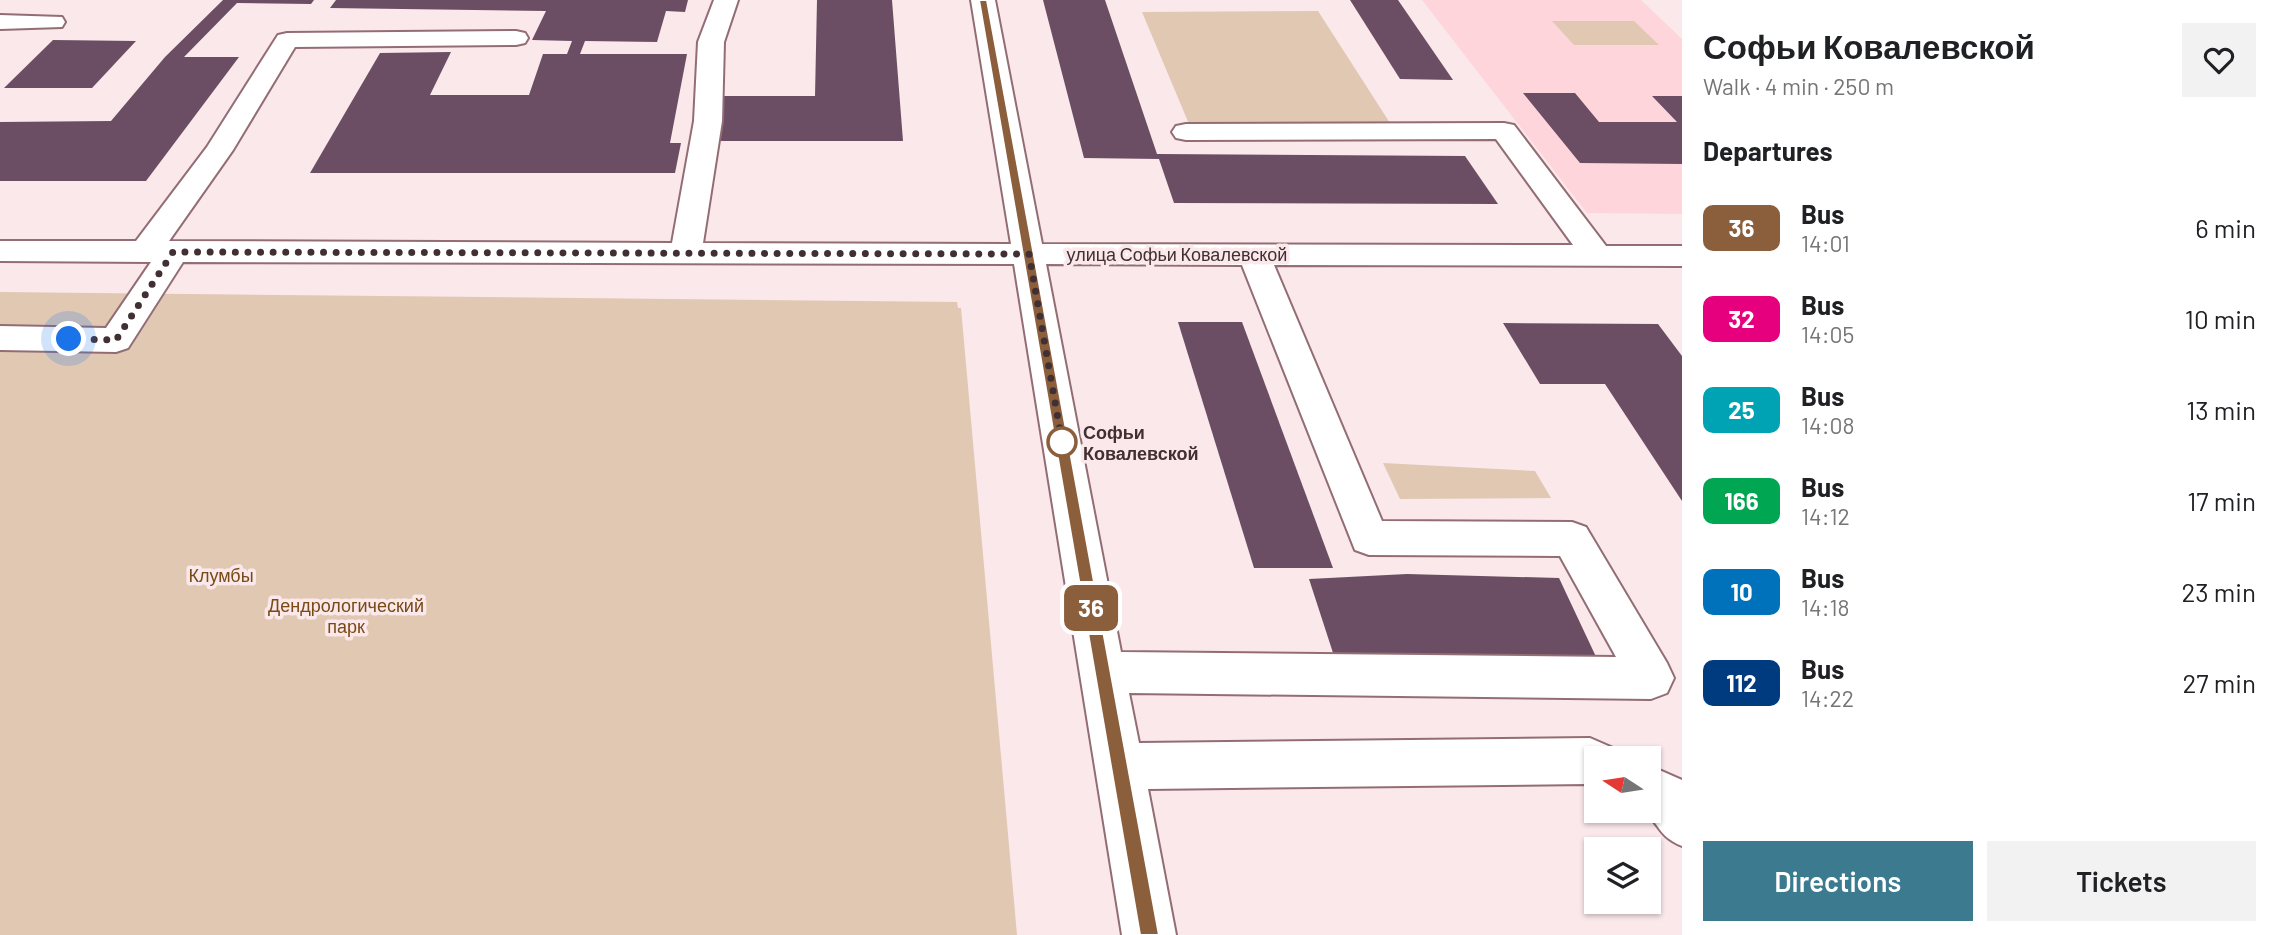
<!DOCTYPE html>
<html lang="en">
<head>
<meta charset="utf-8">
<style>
  :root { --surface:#fff; --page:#f2f2f2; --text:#202124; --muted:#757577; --accent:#3b7a8f }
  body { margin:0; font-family:Barlow,sans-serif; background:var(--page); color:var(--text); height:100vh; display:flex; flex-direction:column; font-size:26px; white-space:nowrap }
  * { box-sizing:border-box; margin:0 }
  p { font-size:23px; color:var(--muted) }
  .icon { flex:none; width:38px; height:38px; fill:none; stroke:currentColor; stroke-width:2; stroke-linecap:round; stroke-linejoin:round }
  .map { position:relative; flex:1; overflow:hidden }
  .details { display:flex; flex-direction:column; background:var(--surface); width:595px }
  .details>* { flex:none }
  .badge { padding:0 14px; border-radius:10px; font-size:24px; line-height:46px }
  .needle { width:46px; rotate:282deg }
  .fabs { position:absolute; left:1584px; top:746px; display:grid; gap:14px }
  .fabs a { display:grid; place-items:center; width:77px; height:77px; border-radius:0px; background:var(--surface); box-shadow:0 2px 5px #0004; font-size:35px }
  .you { position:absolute; width:35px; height:35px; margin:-18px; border:5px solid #fff; border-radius:50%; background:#1a73e8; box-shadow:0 0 0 10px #1a73e833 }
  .map>.badge { position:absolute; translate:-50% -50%; box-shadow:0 0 0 4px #fff }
  h2 { padding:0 21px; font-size:26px; line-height:63px }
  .round { display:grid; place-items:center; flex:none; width:74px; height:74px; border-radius:0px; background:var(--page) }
  .summary { display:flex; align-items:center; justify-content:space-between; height:119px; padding:0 21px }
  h1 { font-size:33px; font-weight:600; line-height:52px }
  .action { display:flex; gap:14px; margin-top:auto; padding:14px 21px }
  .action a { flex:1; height:80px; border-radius:0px; background:var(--accent); color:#fff; font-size:28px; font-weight:600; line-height:80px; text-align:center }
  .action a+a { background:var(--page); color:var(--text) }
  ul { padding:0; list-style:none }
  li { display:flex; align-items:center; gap:21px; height:91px; padding:0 21px }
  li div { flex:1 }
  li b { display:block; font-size:26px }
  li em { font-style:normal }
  li .badge { min-width:77px; font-weight:700; text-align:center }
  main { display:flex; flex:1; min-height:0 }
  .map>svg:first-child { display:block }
</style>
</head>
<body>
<main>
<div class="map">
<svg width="1682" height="935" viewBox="0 0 1682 935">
  <rect width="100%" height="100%" fill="#fae8eb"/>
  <polygon fill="#ffd5dc" points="1422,0 1641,0 1682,39 1682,214 1587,213"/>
  <g fill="#e0c8b3">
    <polygon points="1318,11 1390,123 1189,124 1142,12"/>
    <polygon points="1552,21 1634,21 1659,45 1574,45"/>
    <polygon points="0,292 957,302 958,308 961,308 1017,935 0,935"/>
    <polygon points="1383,463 1535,471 1551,498 1400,499"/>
  </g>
  <g fill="#6b4e63">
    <polygon points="223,0 314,0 311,4 237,3 184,57 239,57 146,181 0,181 0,122 111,121 165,57"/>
    <polygon points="336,0 688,0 685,12 666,11 657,42 585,41 580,54 687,54 670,143 681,143 675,173 310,173 380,53 451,52 430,95 529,95 543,54 567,54 572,41 532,40 546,11 330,8"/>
    <polygon points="817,0 892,0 903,141 717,141 723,96 815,96"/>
    <polygon points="1043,0 1105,0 1157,154 1465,156 1498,204 1174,203 1159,159 1084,158"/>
    <polygon points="1350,0 1398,0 1453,80 1400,79"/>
    <polygon points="53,40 136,41 92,88 4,88"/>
    <polygon points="1523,93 1575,93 1599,122 1677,122 1652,96 1682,96 1682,164 1580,163"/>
    <polygon points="1178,322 1242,322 1333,568 1254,568"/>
    <polygon points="1503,323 1658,324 1682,356 1682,501 1605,384 1540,384"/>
    <polygon points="1407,574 1559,578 1598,661 1335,659 1309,579"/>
  </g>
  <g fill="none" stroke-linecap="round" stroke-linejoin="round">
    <g stroke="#936d74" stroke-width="4">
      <g id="minor">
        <path d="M 714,0 L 738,0 L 724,42 L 722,121 L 703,243 L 1011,244 L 971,0 L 995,0 L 1042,244 L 1573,245 L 1496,139 L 1186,140 L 1176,138 L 1172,132 L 1176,126 L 1186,124 L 1504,123 L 1514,125 L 1606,246 L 1682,246 L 1682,266 L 1274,265 L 1382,521 L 1572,522 L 1586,527 L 1667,663 L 1674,678 L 1667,693 L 1651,699 L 1129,693 L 1139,743 L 1590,738 L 1613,748 L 1617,758 L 1596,758 L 1596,787 L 1588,784 L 1148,789 L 1176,935 L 1122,935 L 1014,264 L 183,262 L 128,348 L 116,352 L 0,350 L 0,326 L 106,328 L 151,262 L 0,261 L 0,241 L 136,241 L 207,147 L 278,35 L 287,33 L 516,31 L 525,33 L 528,38 L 525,43 L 516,45 L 295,47 L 233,150 L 169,241 L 672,243 L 694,121 L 698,42 ZM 1046,264 L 1242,265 L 1355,550 L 1369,555 L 1560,556 L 1616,657 L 1121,652 Z"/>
        <polygon points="0,15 62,17 65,22 62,27 0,29"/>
        <path d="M 1648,765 L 1682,780 L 1682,846 C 1655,835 1662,822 1639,810 L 1648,810 Z"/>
      </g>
    </g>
    <use href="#minor" fill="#fff" fill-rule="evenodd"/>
  </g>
  <polygon fill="#8b5e3c" stroke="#fff" stroke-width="2" points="979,0 987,0 1159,935 1140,935"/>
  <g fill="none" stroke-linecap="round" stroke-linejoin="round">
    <polyline stroke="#413033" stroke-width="7" stroke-dasharray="0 12.6" points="69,339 116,340 173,252 1029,254 1064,453 1062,442"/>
  </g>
  <circle fill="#fff" stroke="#8b5e3c" stroke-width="3.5" cx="1062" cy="442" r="14"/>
  <g text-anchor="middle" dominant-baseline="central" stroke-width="7" stroke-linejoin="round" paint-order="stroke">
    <g font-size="18" fill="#413033" stroke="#fae8eb">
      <text x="1177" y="254">улица Софьи Ковалевской</text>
    </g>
    <g font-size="18" font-weight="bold" fill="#413033" stroke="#fae8eb" text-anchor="start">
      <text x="1083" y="432">Софьи<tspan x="1083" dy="21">Ковалевской</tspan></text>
    </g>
    <g font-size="18" fill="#784a15" stroke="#fae8eb">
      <text x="221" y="575">Клумбы</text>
      <text x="346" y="605">Дендрологический<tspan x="346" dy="21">парк</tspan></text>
    </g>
  </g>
</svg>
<div class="fabs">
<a><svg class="needle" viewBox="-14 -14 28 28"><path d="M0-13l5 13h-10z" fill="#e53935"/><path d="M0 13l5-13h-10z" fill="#757577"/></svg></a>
<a><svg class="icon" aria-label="layers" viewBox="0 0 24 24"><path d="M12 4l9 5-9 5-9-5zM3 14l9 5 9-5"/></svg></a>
</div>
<div class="you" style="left:69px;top:339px"></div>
<b class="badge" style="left:1091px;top:608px;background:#8b5e3c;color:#fff">36</b>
</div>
<section class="details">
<div class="summary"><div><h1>Софьи Ковалевской</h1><p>Walk · 4 min · 250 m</p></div><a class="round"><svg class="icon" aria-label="heart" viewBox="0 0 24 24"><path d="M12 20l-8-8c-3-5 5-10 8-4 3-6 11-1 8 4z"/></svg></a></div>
<h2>Departures</h2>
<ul>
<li><span class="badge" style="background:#8b5e3c;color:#fff">36</span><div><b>Bus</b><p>14:01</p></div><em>6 min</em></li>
<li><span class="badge" style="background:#e6007e;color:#fff">32</span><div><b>Bus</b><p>14:05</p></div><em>10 min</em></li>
<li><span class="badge" style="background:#00a3b4;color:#fff">25</span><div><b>Bus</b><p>14:08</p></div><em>13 min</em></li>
<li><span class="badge" style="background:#00a651;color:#fff">166</span><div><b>Bus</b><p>14:12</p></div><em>17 min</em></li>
<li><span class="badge" style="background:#0072bc;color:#fff">10</span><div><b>Bus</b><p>14:18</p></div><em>23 min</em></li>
<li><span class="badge" style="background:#003b80;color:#fff">112</span><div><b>Bus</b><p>14:22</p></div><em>27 min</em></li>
</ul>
<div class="action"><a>Directions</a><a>Tickets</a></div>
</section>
</main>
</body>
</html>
